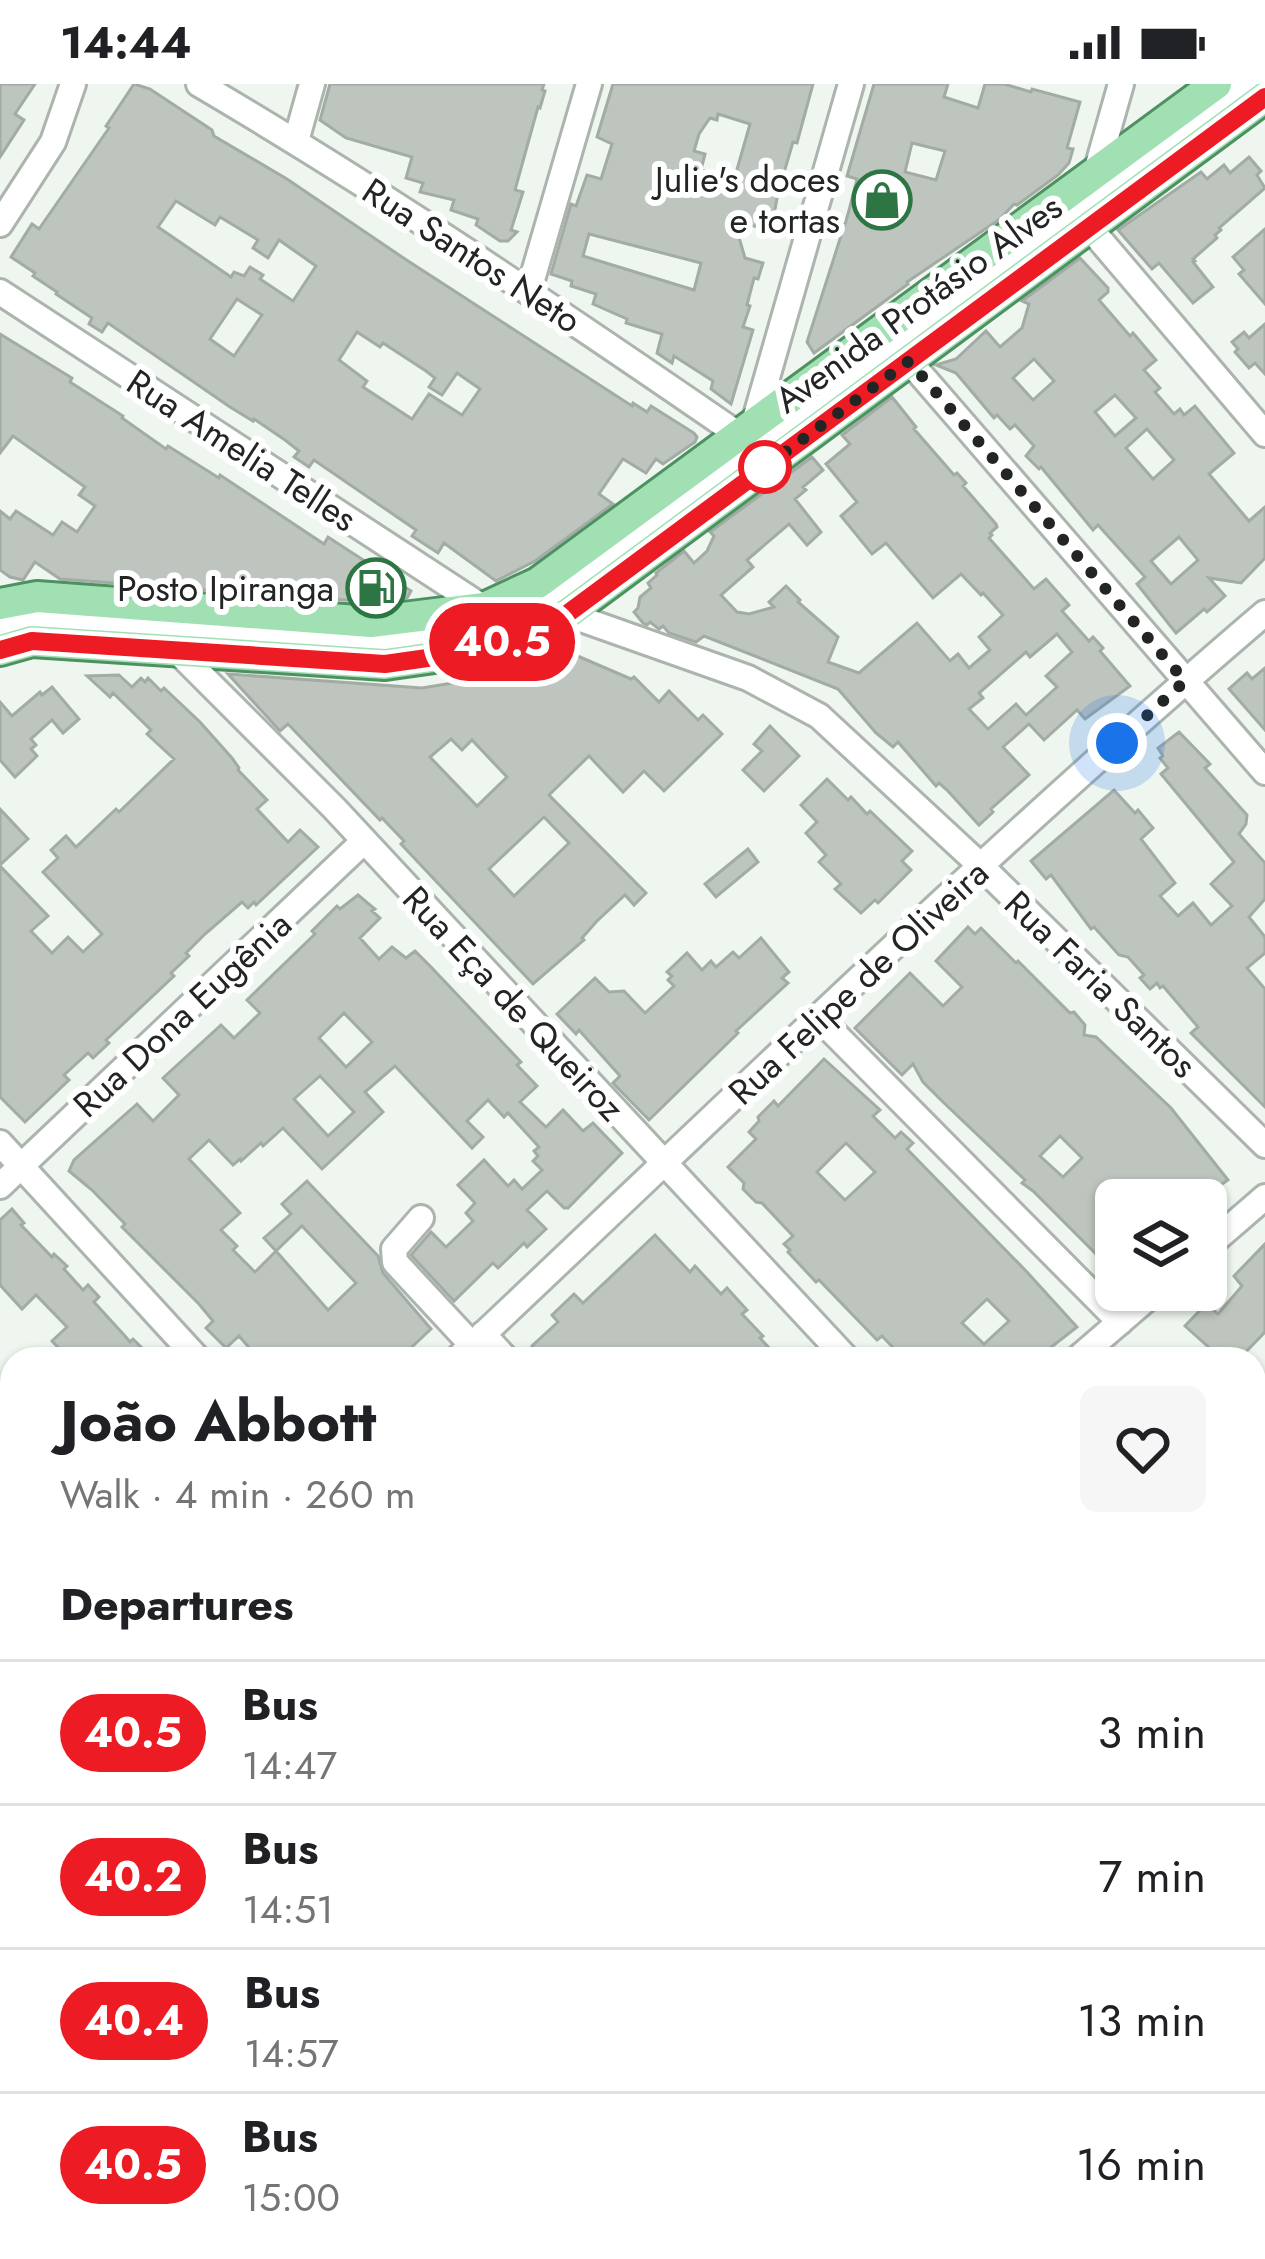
<!DOCTYPE html>
<html lang="en">
<head>
<meta charset="utf-8">
<style>
  :root { --surface:#fff; --page:#f6f6f6; --text:#202124; --muted:#757577; --line:#e0e0e0 }
  body { margin:0; font-family:Jost,sans-serif; background:var(--page); color:var(--text); height:100vh; display:flex; flex-direction:column; font-size:45px; white-space:nowrap }
  * { box-sizing:border-box; margin:0 }
  p { font-size:39px; color:var(--muted) }
  .icon { flex:none; width:66px; height:66px; fill:none; stroke:currentColor; stroke-width:2; stroke-linecap:round; stroke-linejoin:round }
  .map { position:relative; flex:1; overflow:hidden }
  .details { position:absolute; left:0px; top:1263px; width:1266px; height:912px; display:flex; flex-direction:column; background:var(--surface); border-radius:36px 36px 0 0; box-shadow:0 3px 9px #0004 }
  .details>* { flex:none }
  .badge { padding:0 24px; border-radius:39px; font-size:42px; line-height:78px }
  .controls { position:absolute; left:1095px; top:1095px; display:grid; gap:24px }
  .controls a { display:grid; place-items:center; width:132px; height:132px; border-radius:18px; background:var(--surface); box-shadow:0 3px 9px #0004; font-size:60px }
  .you { position:absolute; width:60px; height:60px; margin:-30px; border:9px solid #fff; border-radius:50%; background:#1a73e8; box-shadow:0 0 0 18px #1a73e833 }
  .map>.badge { position:absolute; translate:-50% -50%; box-shadow:0 0 0 6px #fff }
  h2 { padding:0 60px; font-size:45px; line-height:108px }
  .round { display:grid; place-items:center; flex:none; width:126px; height:126px; border-radius:18px; background:var(--page) }
  .overview { display:flex; align-items:center; justify-content:space-between; height:204px; padding:0 60px }
  h1 { font-size:57px; font-weight:700; line-height:90px }
  ul { padding:0; list-style:none }
  li { display:flex; align-items:center; gap:36px; height:144px; padding:0 60px; border-top:3px solid var(--line) }
  li div { flex:1 }
  li b { display:block; font-size:45px }
  li em { font-style:normal }
  li .badge { min-width:132px; font-weight:700; text-align:center }
  .status { display:flex; justify-content:space-between; align-items:center; height:84px; padding:0 60px; background:var(--surface); direction:ltr }
  .status svg { height:33px; fill:currentColor }
  .map>svg:first-child { display:block }
</style>
</head>
<body>
<div class="status"><b>14:44</b><svg viewBox="0 0 49 12"><path d="M0 12V9h3v3zM5 12V6h3v6zM10 12V3h3v9zM15 12V0h3v12zM26 1h20v11H26zM47 4h2v5h-2z"/></svg></div>
<div class="map">
<svg width="1265" height="2175" viewBox="0 0 1265 2175">
  <rect width="100%" height="100%" fill="#eef6ef"/>
  <g fill="#bdc5be" stroke="#a3aba5" stroke-width="3" fill-rule="evenodd">
    <polygon points="0,0 35,0 15,30 24,36 0,73"/>
    <path d="M 134,0 L 150,5 L 212,46 L 214,52 L 287,95 L 405,175 L 632,322 L 633,319 L 647,328 L 651,322 L 694,349 L 697,353 L 695,358 L 663,380 L 656,375 L 646,389 L 623,375 L 599,410 L 613,420 L 535,477 L 496,497 L 444,459 L 438,469 L 412,452 L 416,446 L 314,376 L 309,383 L 294,373 L 299,367 L 285,356 L 254,335 L 253,337 L 230,323 L 108,239 L 102,248 L 89,240 L 92,234 L 56,210 L 57,208 L 33,192 L 35,189 L 11,173 L 32,140 L 39,145 L 109,44 L 106,42 ZM 176,117 L 215,141 L 220,133 L 258,156 L 253,164 L 268,174 L 279,156 L 316,182 L 293,217 L 260,195 L 263,191 L 250,183 L 244,192 L 234,188 L 231,193 L 158,143 ZM 237,215 L 262,231 L 234,272 L 210,255 ZM 357,248 L 380,263 L 383,259 L 426,287 L 435,294 L 429,303 L 442,311 L 457,289 L 480,305 L 462,331 L 429,310 L 412,335 L 363,303 L 367,297 L 339,276 Z"/>
    <polygon points="330,0 544,0 542,6 545,7 540,24 538,23 515,106 523,108 511,146 517,148 508,157 500,157 476,141 478,135 451,126 454,116 420,108 423,99 406,94 412,73 346,54 320,36"/>
    <path d="M 613,0 L 813,0 L 797,59 L 793,58 L 778,109 L 771,147 L 734,136 L 745,174 L 763,179 L 758,195 L 754,194 L 747,221 L 750,222 L 743,243 L 753,246 L 731,320 L 711,305 L 713,297 L 674,272 L 672,279 L 657,269 L 662,250 L 626,239 L 627,235 L 593,220 L 596,210 L 571,202 L 572,197 L 551,190 L 571,120 L 576,122 L 587,91 L 601,95 L 612,60 L 597,53 ZM 718,30 L 750,40 L 734,96 L 701,86 L 705,70 L 694,67 L 699,50 L 710,34 L 717,36 ZM 589,150 L 701,179 L 694,206 L 583,172 Z"/>
    <path d="M 874,0 L 948,0 L 944,13 L 978,24 L 985,0 L 1004,0 L 1031,8 L 1032,5 L 1080,18 L 1067,64 L 1073,65 L 1069,79 L 1058,91 L 1017,121 L 1014,120 L 1000,135 L 907,198 L 908,200 L 814,269 L 807,258 L 848,130 L 857,95 L 847,92 ZM 912,59 L 945,67 L 936,96 L 905,88 Z"/>
    <polygon points="1249,73 1261,87 1257,91 1265,104 1219,144 1221,146 1215,151 1217,154 1193,175 1195,177 1193,178 1213,203 1193,219 1159,179 1152,185 1118,146 1201,88 1207,95 1224,81 1230,89"/>
    <polygon points="1265,145 1265,220 1239,190 1244,186 1233,173"/>
    <path d="M 1080,174 L 1108,204 L 1108,208 L 1099,216 L 1130,252 L 1133,249 L 1156,276 L 1144,286 L 1160,304 L 1155,308 L 1174,330 L 1180,325 L 1184,331 L 1195,322 L 1234,369 L 1209,390 L 1249,437 L 1265,423 L 1265,474 L 1241,499 L 1209,494 L 1225,512 L 1207,528 L 1204,525 L 1176,549 L 1137,500 L 1145,493 L 1098,441 L 1093,446 L 1041,383 L 1039,385 L 1026,372 L 1034,362 L 1015,341 L 1010,345 L 997,331 L 994,334 L 956,289 L 936,281 L 956,275 L 986,247 L 1000,263 L 1022,244 L 1029,220 L 1022,217 ZM 1034,275 L 1054,297 L 1033,316 L 1013,294 ZM 1115,311 L 1136,334 L 1115,352 L 1095,328 ZM 1147,345 L 1174,376 L 1153,395 L 1126,364 ZM 1179,453 L 1198,476 L 1171,500 L 1151,477 Z"/>
    <polygon points="1265,240 1265,290 1255,279 1249,284 1235,268 1238,265 1232,258 1244,248 1249,254"/>
    <polygon points="0,250 72,294 70,298 123,332 122,334 166,365 168,362 219,394 220,391 324,460 328,453 411,507 407,514 371,518 60,495 35,478 23,496 10,493 0,486 0,427 10,435 16,427 53,451 62,438 77,448 95,422 79,411 85,403 13,352 0,369"/>
    <path d="M 892,313 L 916,343 L 914,345 L 954,391 L 957,389 L 966,399 L 963,402 L 996,440 L 997,443 L 990,449 L 992,451 L 989,454 L 1034,505 L 1046,495 L 1069,521 L 1062,527 L 1089,557 L 1093,553 L 1103,564 L 1100,567 L 1130,602 L 1085,635 L 1077,626 L 1044,656 L 1029,640 L 1003,663 L 1029,691 L 991,725 L 993,728 L 979,741 L 947,706 L 939,699 L 936,702 L 898,658 L 893,663 L 876,649 L 838,605 L 704,552 L 696,558 L 669,549 L 663,542 L 659,545 L 650,538 L 647,541 L 643,539 L 634,528 L 638,524 L 640,513 L 651,504 L 648,499 L 657,491 L 656,489 L 684,467 L 694,479 L 707,467 L 714,452 L 710,448 L 812,373 L 823,386 L 803,403 L 806,406 L 795,415 L 821,448 L 807,461 L 789,440 L 747,476 L 753,483 L 721,511 L 737,528 L 749,530 L 774,523 L 769,518 L 786,502 L 800,516 L 798,518 L 838,553 L 828,578 L 859,589 L 917,539 L 950,577 L 958,570 L 969,584 L 990,566 L 979,553 L 1003,531 L 983,509 L 981,511 L 961,490 L 933,514 L 886,459 L 872,470 L 841,432 L 857,418 L 826,380 L 850,360 L 842,351 ZM 1057,550 L 1072,568 L 1046,592 L 1057,603 L 1026,631 L 1016,620 L 988,645 L 969,625 L 983,614 L 979,609 L 1026,568 L 1030,573 Z"/>
    <path d="M 552,561 L 631,595 L 634,593 L 659,618 L 669,607 L 698,636 L 703,631 L 722,650 L 664,707 L 644,687 L 623,708 L 589,672 L 549,711 L 646,809 L 634,821 L 625,811 L 597,837 L 582,854 L 584,856 L 533,900 L 401,760 L 404,757 L 382,734 L 380,736 L 288,640 L 280,647 L 228,590 L 422,604 L 495,592 L 511,586 ZM 451,655 L 462,666 L 472,656 L 507,693 L 477,722 L 430,673 ZM 544,733 L 569,759 L 514,812 L 489,785 Z"/>
    <polygon points="1265,584 1265,646 1229,605 1247,589 1252,595"/>
    <polygon points="119,591 132,603 141,594 145,598 148,594 161,607 164,604 200,638 232,674 239,684 238,686 267,716 257,725 288,758 300,746 318,763 256,821 254,818 248,824 242,818 205,850 186,869 189,872 171,889 174,892 106,956 109,959 93,974 88,969 64,991 69,996 25,1038 0,1013 0,782 48,832 31,847 52,869 68,853 83,868 102,850 43,788 58,774 51,766 66,752 76,763 116,725 119,728 174,675 147,650 151,646 113,609 110,613 87,592"/>
    <polygon points="52,603 79,635 63,649 52,636 31,655 36,661 31,665 37,672 15,693 0,676 0,618 12,632 40,608 42,611"/>
    <polygon points="770,642 799,672 764,707 743,686 762,667 754,660"/>
    <polygon points="1179,648 1210,680 1205,684 1247,731 1246,740 1239,750 1265,779 1265,815 1249,833 1265,853 1265,869 1247,884 1265,905 1265,1023 1191,949 1198,943 1163,902 1160,904 1157,899 1150,905 1140,894 1144,891 1128,873 1119,871 1094,843 1091,845 1051,791 1046,795 1031,777 1114,706 1135,729 1138,726 1153,744 1141,755 1175,799 1160,812 1178,832 1193,819 1211,841 1232,822 1211,800 1234,778 1161,690 1168,684 1160,674 1163,672 1158,664"/>
    <polygon points="827,695 848,716 851,713 867,730 870,727 912,767 902,777 911,786 878,819 875,816 861,829 835,805 841,800 819,778 826,771 806,749 817,738 801,721"/>
    <polygon points="0,725 28,755 0,781"/>
    <polygon points="748,765 758,778 716,813 705,800"/>
    <path d="M 358,811 L 375,825 L 372,827 L 380,834 L 360,854 L 379,875 L 392,863 L 406,874 L 415,867 L 431,883 L 521,978 L 517,981 L 537,1002 L 520,1018 L 546,1043 L 563,1026 L 583,1047 L 593,1039 L 622,1069 L 568,1124 L 564,1124 L 547,1107 L 527,1126 L 546,1145 L 527,1163 L 524,1159 L 498,1184 L 493,1179 L 454,1217 L 411,1171 L 431,1148 L 446,1163 L 473,1137 L 466,1129 L 475,1119 L 458,1101 L 484,1076 L 508,1102 L 514,1096 L 522,1105 L 542,1086 L 533,1077 L 538,1072 L 534,1067 L 539,1063 L 508,1029 L 504,1033 L 488,1016 L 467,1037 L 483,1053 L 472,1064 L 395,982 L 365,1008 L 383,1028 L 322,1085 L 283,1044 L 263,1062 L 261,1059 L 241,1077 L 240,1075 L 233,1081 L 209,1056 L 189,1075 L 240,1129 L 221,1146 L 237,1162 L 233,1166 L 255,1188 L 276,1167 L 264,1154 L 291,1130 L 282,1120 L 307,1097 L 378,1172 L 383,1189 L 431,1245 L 399,1275 L 259,1275 L 239,1252 L 226,1264 L 206,1244 L 213,1237 L 199,1220 L 122,1143 L 125,1140 L 92,1106 L 69,1087 L 74,1076 L 137,1020 L 153,1037 L 179,1011 L 163,994 L 221,941 L 234,954 L 260,929 L 247,916 L 315,850 L 312,847 L 337,822 L 340,825 ZM 344,929 L 372,958 L 346,983 L 319,954 ZM 320,992 L 354,1028 L 328,1052 L 294,1015 ZM 302,1142 L 356,1199 L 328,1226 L 276,1167 Z"/>
    <path d="M 968,843 L 975,850 L 981,844 L 1016,879 L 1018,877 L 1070,929 L 1074,928 L 1085,941 L 1084,951 L 1096,953 L 1171,1024 L 1228,1096 L 1199,1116 L 1116,1116 L 1116,1190 L 1033,1107 L 1022,1099 L 1025,1096 L 943,1018 L 923,998 L 913,980 L 902,991 L 855,944 L 910,889 L 943,922 L 962,903 L 936,877 ZM 1060,1052 L 1082,1074 L 1063,1093 L 1040,1072 Z"/>
    <polygon points="761,854 789,888 782,894 788,899 736,947 738,949 649,1036 613,999 620,992 579,946 576,950 557,930 595,894 609,908 624,907 645,929 674,902 668,896 672,892 667,888 687,869 702,886 711,877 716,883 733,868 739,874"/>
    <path d="M 824,975 L 880,1026 L 873,1032 L 895,1054 L 901,1048 L 913,1059 L 907,1065 L 1027,1188 L 1077,1243 L 1036,1275 L 904,1275 L 882,1252 L 877,1256 L 819,1196 L 816,1198 L 788,1168 L 790,1166 L 784,1160 L 793,1152 L 762,1119 L 756,1118 L 743,1105 L 744,1099 L 728,1083 L 756,1055 L 749,1048 L 759,1037 L 758,1033 L 774,1017 L 778,1022 ZM 846,1059 L 875,1088 L 845,1116 L 817,1088 ZM 987,1215 L 1009,1237 L 984,1260 L 962,1239 Z"/>
    <polygon points="12,1125 24,1139 21,1141 52,1173 54,1170 67,1182 64,1185 83,1206 88,1201 99,1213 94,1218 125,1252 130,1258 133,1255 145,1267 136,1275 69,1275 52,1257 67,1243 36,1211 22,1225 0,1201 0,1136"/>
    <polygon points="655,1151 690,1188 695,1182 721,1210 727,1204 747,1226 742,1230 763,1252 760,1254 772,1267 764,1275 543,1275 532,1262 558,1238 552,1231 574,1210 583,1219"/>
    <polygon points="1265,1160 1265,1248 1239,1275 1222,1275 1185,1242 1206,1220 1218,1230 1242,1202 1234,1192"/>
  </g>
  <g fill="none" stroke-linecap="round" stroke-linejoin="round">
    <g stroke="#acb4ae" stroke-width="30">
      <g id="minor">
        <path d="M 199,0 C 384,109 562,229 739,351"/>
        <polyline points="296,57 312,0"/>
        <polyline points="1096,88 1121,0"/>
        <polyline points="0,140 53,58 73,0"/>
        <polyline points="1077,150 1089,143 1265,350"/>
        <polyline points="529,206 589,0"/>
        <polyline points="0,208 484,524"/>
        <polyline points="909,277 1265,688"/>
        <polyline points="754,339 851,0"/>
        <polyline points="567,530 748,594 819,632 981,782 1265,1061"/>
        <polyline points="0,544 35,535 378,559 484,545 552,515 1250,0"/>
        <polyline points="177,567 334,724 847,1275"/>
        <polyline points="819,934 1120,1238"/>
        <polyline points="0,1059 198,1275"/>
        <polyline points="0,1102 364,757"/>
        <polyline points="421,1134 394,1165 395,1178 472,1261"/>
        <polyline points="1206,1164 1265,1113"/>
        <polyline points="483,1250 506,1275"/>
        <path d="M 457,1275 C 724,1024 986,767 1265,529"/>
        <polyline points="1077,1275 1157,1206"/>
        <polyline points="1254,1500 1265,1491"/>
        <polyline points="0,1527 12,1540"/>
        <polyline points="0,1701 12,1690"/>
        <polyline points="1254,1707 1265,1719"/>
        <polyline points="1254,2067 1265,2078"/>
        <polyline points="0,2085 12,2097"/>
        <polyline points="1254,2118 1265,2108"/>
        <polyline points="74,2163 86,2175"/>
        <polyline points="605,2163 617,2175"/>
        <polyline points="1022,2163 1034,2175"/>
        <polyline points="548,2175 560,2163"/>
        <polyline points="1193,2175 1206,2163"/>
      </g>
    </g>
    <g stroke="#4c915f" stroke-width="36">
      <g id="major">
        <polyline points="0,520 37,513 371,538 484,524 538,499 1216,0"/>
        <polyline points="0,566 32,557 385,580 484,566 567,530 1265,13"/>
      </g>
    </g>
    <polyline stroke="#a1a7a2" stroke-width="3" stroke-dasharray="6 9" stroke-linecap="butt" points="286,2175 297,2163"/>
    <use href="#minor" stroke="#fff" stroke-width="24"/>
    <use href="#major" stroke="#a1e0b3" stroke-width="30"/>
  </g>
  <g fill="none" stroke-linecap="round" stroke-linejoin="round">
    <g stroke="#fff" stroke-width="27">
      <polyline id="line" points="0,566 32,557 385,580 484,566 567,530 1265,13"/>
    </g>
    <use href="#line" stroke="#ed1c24" stroke-width="18"/>
    <polyline stroke="#222523" stroke-width="12" stroke-dasharray="0 21.6" points="765,383 758,388 909,277 1185,597 1117,659"/>
  </g>
  <defs>
    <g id="shop-ring" transform="scale(3)"><circle r="9.5" fill="#fff" stroke="#2d7644" stroke-width="1.5"/><path d="M-5-2.5h2.3a2.7 3.5 0 0 1 5.4 0H5L5.5 6h-11ZM-1.5-2.5h3a1.5 2.3 0 0 0-3 0Z" fill="#2d7644"/></g>
    <g id="fuel-ring" transform="scale(3)"><circle r="9.5" fill="#fff" stroke="#2d7644" stroke-width="1.5"/><path d="M-5.5-6h7V0h2V4h1.3V-2.5L3-4.5l.8-.8L6-3V5H2.5V1h-1V6h-7ZM-4.2-4.7v3.2H.2V-4.7Z" fill="#2d7644"/></g>
  </defs>
  <g fill-rule="evenodd">
    <use href="#shop-ring" x="882" y="116"/>
    <use href="#fuel-ring" x="376" y="504"/>
  </g>
  <circle fill="#fff" stroke="#ed1c24" stroke-width="6" cx="765" cy="383" r="24"/>
  <g text-anchor="middle" dominant-baseline="central" stroke-width="12" stroke-linejoin="round" paint-order="stroke">
    <g font-size="36" fill="#222523" stroke="#fff" text-anchor="end">
      <text x="840" y="95">Julie's doces<tspan x="840" dy="41">e tortas</tspan></text>
      <text x="334" y="504">Posto Ipiranga</text>
    </g>
    <g font-size="36" fill="#222523" stroke="#fff">
      <text transform="translate(472 171) rotate(33)">Rua Santos Neto</text>
      <text transform="translate(918 219) rotate(-36)">Avenida Protásio Alves</text>
      <text transform="translate(242 366) rotate(33)">Rua Amelia Telles</text>
      <text transform="translate(858 898) rotate(-43)">Rua Felipe de Oliveira</text>
      <text transform="translate(1101 900) rotate(44)">Rua Faria Santos</text>
      <text transform="translate(514 919) rotate(47)">Rua Eça de Queiroz</text>
      <text transform="translate(182 930) rotate(-43)">Rua Dona Eugênia</text>
    </g>
  </g>
</svg>
<div class="controls">
<a><svg class="icon" aria-label="layers" viewBox="0 0 24 24"><path d="M12 4l9 5-9 5-9-5zM3 14l9 5 9-5"/></svg></a>
</div>
<div class="you" style="left:1117px;top:659px"></div>
<b class="badge" style="left:502px;top:558px;background:#ed1c24;color:#fff">40.5</b>
<section class="details">
<div class="overview"><div><h1>João Abbott</h1><p>Walk · 4 min · 260 m</p></div><a class="round"><svg class="icon" aria-label="heart" viewBox="0 0 24 24"><path d="M12 20l-8-8c-3-5 5-10 8-4 3-6 11-1 8 4z"/></svg></a></div>
<h2>Departures</h2>
<ul>
<li><span class="badge" style="background:#ed1c24;color:#fff">40.5</span><div><b>Bus</b><p>14:47</p></div><em>3 min</em></li>
<li><span class="badge" style="background:#ed1c24;color:#fff">40.2</span><div><b>Bus</b><p>14:51</p></div><em>7 min</em></li>
<li><span class="badge" style="background:#ed1c24;color:#fff">40.4</span><div><b>Bus</b><p>14:57</p></div><em>13 min</em></li>
<li><span class="badge" style="background:#ed1c24;color:#fff">40.5</span><div><b>Bus</b><p>15:00</p></div><em>16 min</em></li>
</ul>
</section>
</div>
</body>
</html>
